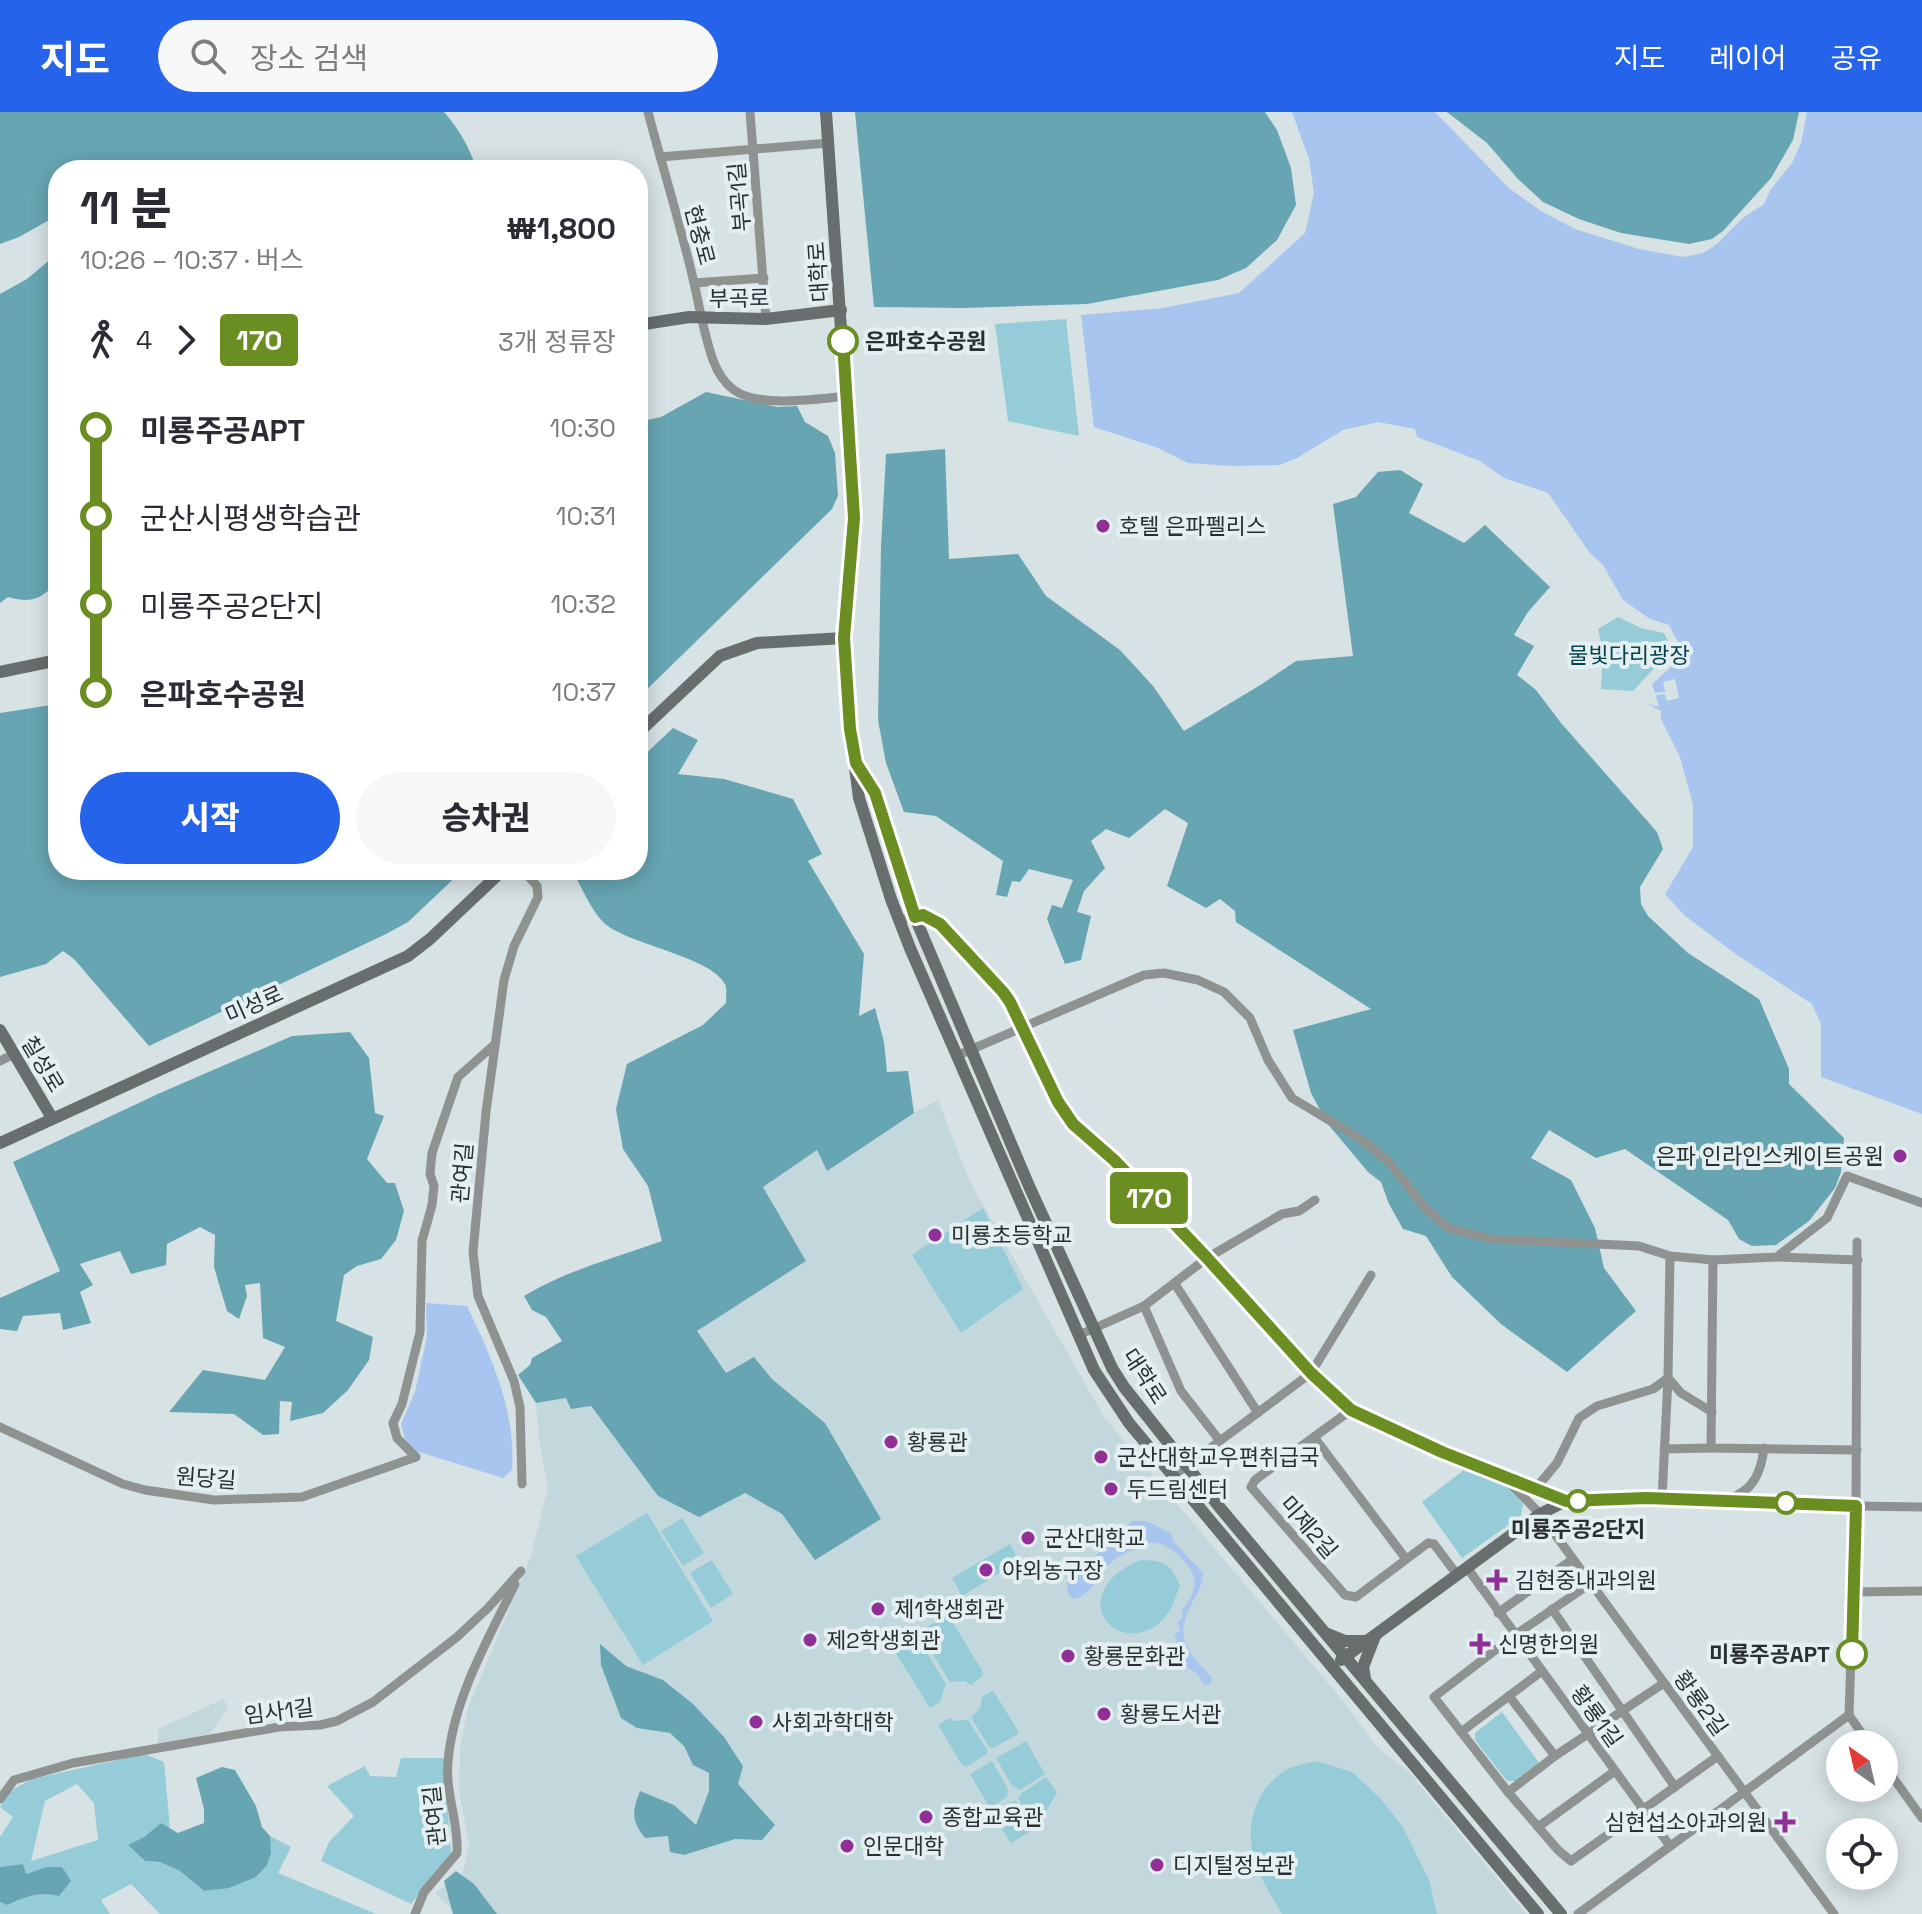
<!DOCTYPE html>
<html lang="ko">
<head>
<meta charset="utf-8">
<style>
  :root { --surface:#fff; --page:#f7f7f7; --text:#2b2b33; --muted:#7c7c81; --accent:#2563eb }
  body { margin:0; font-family:"Space Grotesk","Noto Sans KR",sans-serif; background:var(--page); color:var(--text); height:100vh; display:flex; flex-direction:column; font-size:30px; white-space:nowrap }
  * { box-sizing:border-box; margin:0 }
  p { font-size:26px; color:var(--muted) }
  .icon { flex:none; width:44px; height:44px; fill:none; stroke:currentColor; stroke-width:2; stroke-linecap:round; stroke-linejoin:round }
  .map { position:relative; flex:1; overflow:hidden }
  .details { position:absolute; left:48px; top:48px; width:600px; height:720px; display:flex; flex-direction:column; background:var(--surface); border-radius:32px; box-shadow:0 4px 20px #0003 }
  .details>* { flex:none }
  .badge { padding:0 16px; border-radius:6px; font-size:28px; line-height:52px }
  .needle { width:52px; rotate:326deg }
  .tools { position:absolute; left:1826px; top:1618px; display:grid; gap:16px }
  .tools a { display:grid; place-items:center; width:72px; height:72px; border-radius:50%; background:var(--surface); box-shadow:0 4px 20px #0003; font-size:40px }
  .map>.badge { position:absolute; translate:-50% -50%; box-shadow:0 0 0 4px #fff }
  .legs { display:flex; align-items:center; gap:12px; height:88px; padding:0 32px; font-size:26px }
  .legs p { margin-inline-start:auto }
  .headline { display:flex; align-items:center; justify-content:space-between; height:136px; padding:0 32px }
  h1 { font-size:44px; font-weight:800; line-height:60px }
  .action { display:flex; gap:16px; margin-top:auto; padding:16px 32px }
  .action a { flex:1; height:92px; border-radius:48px; background:var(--accent); color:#fff; font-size:32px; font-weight:800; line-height:92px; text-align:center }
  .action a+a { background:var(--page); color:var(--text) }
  ul { padding:0 32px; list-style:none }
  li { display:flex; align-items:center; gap:28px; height:88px; font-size:30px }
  li i { display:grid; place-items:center; width:12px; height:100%; margin:0 10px; background:currentColor }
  li i::after { content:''; width:20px; height:20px; margin:-10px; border:6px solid; border-radius:50%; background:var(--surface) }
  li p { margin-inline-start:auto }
  li:first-child i { background:linear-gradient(#0000 50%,currentColor 0) }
  li:last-child i { background:linear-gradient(currentColor 50%,#0000 0) }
  header { display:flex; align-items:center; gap:48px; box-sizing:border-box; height:112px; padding:0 40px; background:var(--accent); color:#fff }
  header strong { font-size:38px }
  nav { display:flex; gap:44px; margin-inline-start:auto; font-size:28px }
  .search { width:560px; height:72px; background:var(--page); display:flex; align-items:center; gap:20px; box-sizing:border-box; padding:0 28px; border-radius:44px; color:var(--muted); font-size:30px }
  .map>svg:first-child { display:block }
</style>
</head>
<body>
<header>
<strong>지도</strong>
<div class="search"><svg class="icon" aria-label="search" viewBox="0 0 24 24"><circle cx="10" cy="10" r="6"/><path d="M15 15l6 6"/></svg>장소 검색</div>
<nav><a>지도</a><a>레이어</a><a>공유</a></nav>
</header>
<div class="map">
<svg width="1922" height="1802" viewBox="0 0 1922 1802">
  <rect width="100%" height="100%" fill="#d6e2e4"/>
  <g fill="#c3d8dd">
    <polygon points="938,988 969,1068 1104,1305 1344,1590 1377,1635 1408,1659 1526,1802 456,1802 435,1781 463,1761 469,1732 459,1679 460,1636 468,1596 531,1444 548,1375 539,1328 536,1291 566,1286 590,1294 658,1384 699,1405 745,1381 782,1402 815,1447 881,1407 825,1311 772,1267 754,1245 726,1262 697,1219 806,1149 763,1075 817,1038 827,1058 914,1001"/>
    <polygon points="223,1587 228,1595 210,1622 158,1633 158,1617"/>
  </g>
  <g fill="#96ccd7" fill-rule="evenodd">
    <polygon points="1066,207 1079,324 1008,309 995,212"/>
    <polygon points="1618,505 1641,516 1664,521 1672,537 1633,579 1601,577 1603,538 1598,517"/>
    <polygon points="983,1096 1023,1177 961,1221 912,1143"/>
    <polygon points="1464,1358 1507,1373 1523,1392 1521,1404 1462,1446 1422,1390"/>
    <polygon points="647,1401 713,1509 643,1553 576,1444"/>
    <polygon points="682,1406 704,1441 683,1454 661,1419"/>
    <polygon points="1010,1432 1019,1449 962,1484 952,1466"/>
    <polygon points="712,1448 733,1482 711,1496 690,1461"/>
    <path d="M 1141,1448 C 1165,1449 1171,1451 1180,1474 C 1176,1482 1174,1491 1170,1498 C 1139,1549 1072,1507 1114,1464 C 1121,1457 1132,1452 1141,1448 Z"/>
    <polygon points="945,1504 950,1506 983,1560 982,1564 971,1573 965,1569 950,1570 919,1520"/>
    <polygon points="915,1521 946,1572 940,1590 930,1596 892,1535"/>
    <polygon points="993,1578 1018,1619 1017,1623 993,1636 989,1635 971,1605 980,1597 982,1585"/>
    <polygon points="1502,1600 1539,1651 1515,1669 1507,1669 1475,1628 1475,1621"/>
    <polygon points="950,1606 954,1609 968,1608 987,1638 987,1642 966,1655 962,1653 938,1613"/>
    <polygon points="1026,1629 1045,1662 1020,1678 1012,1674 996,1646"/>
    <path d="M 145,1642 L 164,1650 L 170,1717 L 161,1711 L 144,1725 L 128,1733 L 145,1749 L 160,1750 L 180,1759 L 204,1779 C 239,1774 272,1767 270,1724 L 291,1735 L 278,1761 L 376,1802 L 160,1802 L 131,1772 L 101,1788 L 110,1802 L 0,1802 L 0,1790 L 7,1793 C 25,1785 39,1779 59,1784 L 47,1755 L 26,1763 L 23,1752 L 0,1755 L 0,1725 L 13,1705 L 0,1695 L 10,1679 L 32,1667 ZM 77,1672 L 94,1691 L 98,1728 L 31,1749 L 45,1689 Z"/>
    <polygon points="401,1646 444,1646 451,1741 411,1792 321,1749 329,1730 354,1704 327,1674 365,1654 370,1664 396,1665"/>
    <polygon points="992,1649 1008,1677 1007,1685 990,1696 970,1662"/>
    <path d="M 1316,1649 L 1352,1660 L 1380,1686 L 1403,1715 L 1429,1768 L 1437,1802 L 1282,1802 C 1274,1788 1264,1773 1258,1758 C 1243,1722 1251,1679 1286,1658 C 1294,1653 1307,1652 1316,1649 Z"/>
    <polygon points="1046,1665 1057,1681 1048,1696 1045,1708 1037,1715 1018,1686 1022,1681"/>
    <polygon points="1010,1690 1016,1689 1034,1717 1011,1731 992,1701"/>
  </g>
  <g fill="#67a5b2">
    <path d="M 0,0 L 444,0 C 460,18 469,35 477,58 L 139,58 L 135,56 L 122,58 L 58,58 L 58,103 L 19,125 L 0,132 Z"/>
    <polygon points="855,0 1265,0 1277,18 1291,56 1296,93 1277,128 1246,156 1218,168 1087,192 964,196 874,195"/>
    <polygon points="1447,0 1799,0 1793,28 1771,66 1723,119 1712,127 1689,132 1621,121 1579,107 1543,90 1518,67 1487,31"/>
    <path d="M 58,141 L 58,351 L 53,355 C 51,375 55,386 58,405 C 61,425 58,448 58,469 C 41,487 32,492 8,485 L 0,491 L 0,182 L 27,167 Z"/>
    <polygon points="706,280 777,295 797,294 805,310 828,324 835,341 838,384 832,397 638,586 638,310 661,305"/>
    <polygon points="945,337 949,447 1018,442 1046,484 1120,538 1153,574 1184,619 1262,572 1296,549 1353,544 1333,392 1356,385 1378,360 1400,358 1423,372 1409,401 1464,431 1485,413 1550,475 1528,500 1514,523 1534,534 1517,563 1536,578 1561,611 1657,720 1663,737 1640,775 1641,792 1648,804 1688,841 1759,887 1789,957 1789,972 1844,1026 1841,1060 1835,1076 1809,1109 1776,1133 1752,1134 1739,1127 1728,1108 1625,1037 1596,1046 1549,1018 1531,1046 1571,1068 1595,1116 1604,1156 1636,1199 1567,1260 1501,1212 1452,1165 1426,1124 1403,1117 1389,1092 1381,1070 1368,1060 1327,1011 1311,981 1293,918 1371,897 1236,810 1235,799 1220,787 1206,796 1167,774 1188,711 1165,697 1129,726 1106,717 1091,729 1105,756 1084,779 1077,800 1091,804 1081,848 1065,852 1047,807 1052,793 1062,796 1073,768 1029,757 1020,770 1012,769 1007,785 996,783 1003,749 936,704 904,700 886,651 878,608 881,435 886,342"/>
    <polygon points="58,592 58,758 463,758 408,810 386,822 149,934 74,847 63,839 46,852 0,865 0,601"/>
    <path d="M 673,616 L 698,628 L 678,662 L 724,667 L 793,687 L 822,742 L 808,749 L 864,842 L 859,904 L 875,896 L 884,930 L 887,960 L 908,959 L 914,1001 L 827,1059 L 817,1038 L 763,1075 L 806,1149 L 697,1219 L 726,1261 L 754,1245 L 772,1267 L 825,1311 L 881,1407 L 815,1448 L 782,1402 L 745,1381 L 699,1405 L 658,1384 L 591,1294 L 571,1297 L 566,1286 L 536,1291 L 518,1263 L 530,1253 L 532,1246 L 562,1229 L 546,1205 L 532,1198 L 524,1184 C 567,1158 615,1146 662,1129 L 648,1074 L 623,1037 L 616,997 L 627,952 L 703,913 L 726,891 C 726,885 727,877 725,872 C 710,844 629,833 604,811 C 591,798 581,774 572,758 L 638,758 L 638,649 Z"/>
    <polygon points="350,920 369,946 375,1001 384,1004 367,1047 387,1071 395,1071 404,1099 396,1128 381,1147 357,1154 344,1163 336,1209 373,1225 369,1248 348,1278 323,1301 290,1309 292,1290 280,1289 279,1322 263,1323 234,1302 169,1300 203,1258 265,1268 285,1235 263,1226 260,1171 245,1173 247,1184 239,1207 227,1199 214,1155 215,1123 200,1115 167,1132 166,1153 131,1162 120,1139 80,1152 93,1173 80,1180 91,1211 63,1218 60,1201 23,1204 17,1219 0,1217 0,1186 60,1159 13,1050 160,981 292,924"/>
    <path d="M 600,1532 L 626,1554 L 663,1568 L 693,1592 L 724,1625 L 743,1654 L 738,1672 L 775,1713 L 762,1728 L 735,1727 L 684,1743 L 670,1740 L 668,1724 L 645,1726 C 631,1708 632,1700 640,1679 L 674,1693 L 696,1713 L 709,1679 L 709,1661 L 693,1653 L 684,1634 L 670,1621 L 637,1616 L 621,1606 L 601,1553 Z"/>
    <polygon points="222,1655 235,1658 256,1694 262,1715 270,1724 271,1741 267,1753 256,1765 229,1776 204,1779 180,1759 160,1750 145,1749 128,1733 144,1725 161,1711 178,1721 204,1711 204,1697 196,1666"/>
    <path d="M 23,1752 L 26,1762 L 47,1755 L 62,1755 L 71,1769 L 59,1784 C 39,1779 25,1785 7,1793 L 0,1790 L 0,1755 Z"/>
    <polygon points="456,1759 474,1772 497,1802 453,1802 444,1769"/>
  </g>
  <g fill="#a8c5ef">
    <polygon points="1292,0 1435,0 1510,77 1541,99 1575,117 1639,137 1683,145 1703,141 1716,133 1744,105 1764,92 1771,77 1792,51 1801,31 1807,0 1922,0 1922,1002 1821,965 1821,912 1812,892 1737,843 1684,803 1665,782 1693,735 1693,693 1680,645 1661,607 1661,599 1648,592 1659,595 1652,572 1672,554 1682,538 1669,513 1650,507 1623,488 1603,453 1590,441 1548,381 1504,366 1480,349 1417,325 1415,317 1378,310 1343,318 1297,346 1280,353 1234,354 1188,351 1158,336 1094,315 1081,203 1163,196 1239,181 1305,121 1314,81 1309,47"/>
    <path d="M 426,1191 L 467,1194 C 492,1246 516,1299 512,1358 L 503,1366 L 416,1339 L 405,1327 L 401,1312 L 415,1280 L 427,1224 Z"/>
    <path d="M 1132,1409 L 1146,1409 L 1171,1421 L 1173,1429 L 1203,1461 C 1203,1474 1197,1481 1192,1491 C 1173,1526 1188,1540 1212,1565 L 1211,1570 L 1205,1574 L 1197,1561 L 1179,1551 L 1172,1543 L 1174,1541 L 1171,1535 L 1177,1530 L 1174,1523 L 1181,1518 L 1177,1510 L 1183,1505 L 1182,1498 C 1188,1492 1195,1479 1195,1470 C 1195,1456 1171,1433 1157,1431 C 1146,1429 1132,1438 1122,1443 C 1099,1454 1094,1485 1073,1487 L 1068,1482 L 1067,1471 Z"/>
  </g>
  <polygon fill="#d6e2e4" points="1675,567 1679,586 1667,589 1665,582 1652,584 1651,581 1665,580 1663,570"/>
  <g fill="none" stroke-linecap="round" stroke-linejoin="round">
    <g stroke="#8e9392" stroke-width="9">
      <path d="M 648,0 C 663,57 681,114 694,171 C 700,197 704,223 713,248 C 717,259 724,271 734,278 C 758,296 818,287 847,284"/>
      <polyline points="750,0 766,207"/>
      <polyline points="660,45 828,31"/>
      <polyline points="694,171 764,166"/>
      <polyline points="900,808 923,803 931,805 1003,880 1010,890 1058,990 1073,1012 1114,1048 1207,1146 1311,1261 1351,1298 1507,1368 1540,1402 1834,1802"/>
      <polyline points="956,944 1144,863 1164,861 1198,868 1224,880 1250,906 1268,948 1292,986 1362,1028 1389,1050 1425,1096 1449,1116 1491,1127 1639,1134 1670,1144 1713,1148 1777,1145 1858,1148"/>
      <polyline points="0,949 14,942"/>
      <polyline points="1670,1144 1668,1266 1681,1281 1712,1300"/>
      <polyline points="1778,1144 1827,1106 1847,1064 1922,1091"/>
      <polyline points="1713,1148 1711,1336 1857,1338"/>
      <polyline points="1175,1172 1258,1301"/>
      <polyline points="1144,1194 1181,1279 1220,1329"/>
      <polyline points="1079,1223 1144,1194 1207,1146 1282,1102 1299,1099 1315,1088"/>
      <polyline points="1351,1298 1255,1368 1251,1375 1345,1483 1356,1485 1428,1431 1434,1432 1458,1464"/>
      <polyline points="0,1315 123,1372 145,1378 214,1388 302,1385 416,1345 397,1326 393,1311 402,1292 420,1220 422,1129 432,1093 434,1074 430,1062 432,1041 458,965 495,932"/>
      <polyline points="1314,1325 1406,1447"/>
      <polyline points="1664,1337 1711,1336"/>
      <polyline points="1174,1363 1311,1261 1371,1163"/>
      <polyline points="522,1372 520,1295 514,1269 478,1184 473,1140 486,1000 504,868 514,834 538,785 537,774 523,758"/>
      <polyline points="1662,1387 1668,1266"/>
      <path d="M 1727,1387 C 1753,1380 1761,1361 1764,1336"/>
      <polyline points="1566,1389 1536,1376 1557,1351 1579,1306 1597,1294 1653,1277 1668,1266"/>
      <polyline points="1856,1394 1922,1395"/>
      <polyline points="1468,1457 1670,1734"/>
      <polyline points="1591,1471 1515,1523 1434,1585 1508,1680 1558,1738 1571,1749 1718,1644"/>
      <polyline points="1854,1480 1922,1479"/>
      <polyline points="1552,1497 1675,1675"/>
      <polyline points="1498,1501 1573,1447"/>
      <polyline points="1509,1584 1555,1644"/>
      <polyline points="1849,1603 1869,1632"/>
      <polyline points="1461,1620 1542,1559"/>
      <polyline points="1884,1653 1922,1706"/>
      <polyline points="1508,1680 1555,1644 1664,1571"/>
      <polyline points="0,1687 14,1668 73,1651 279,1615 320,1613 337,1609 373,1590 457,1525 488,1496 521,1459"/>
      <polyline points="1538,1715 1615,1659"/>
      <path d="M 415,1802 L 424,1780 L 457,1741 C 459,1711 445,1681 448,1650 C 453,1587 488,1528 515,1472"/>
      <polyline points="1578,1802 1849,1603 1856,1394 1857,1130"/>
    </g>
    <g stroke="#676e6d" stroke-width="12">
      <polyline points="826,0 854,406 844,526 850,617 859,686 891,787 910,836 1094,1258 1129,1311 1538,1802"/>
      <polyline points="638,213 689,205 766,207 841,198"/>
      <polyline points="0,560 58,548"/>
      <polyline points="638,621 720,544 757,531 844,526"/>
      <polyline points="858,654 875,681 911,796 1029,1074 1112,1256 1124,1275 1221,1397 1561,1802"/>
      <polyline points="0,918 52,1006"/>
      <polyline points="0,1031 408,844 430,827 503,758"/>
      <polyline points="1328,1522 1345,1529 1367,1529"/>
      <polyline points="1341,1548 1540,1402 1566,1389 1629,1386 1856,1394"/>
      <polyline points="1365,1566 1363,1555 1375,1524"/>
    </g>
  </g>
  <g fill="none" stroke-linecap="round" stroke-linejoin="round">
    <g stroke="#fff" stroke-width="18">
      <polyline id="line-1" points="843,229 854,406 844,526 850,617 856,651 875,681 915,805 923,803 940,812 1003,880 1010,890 1058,990 1073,1012 1114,1048 1207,1146 1311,1261 1351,1298 1442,1340 1566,1389 1646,1386 1856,1394 1852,1542"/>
    </g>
    <use href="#line-1" stroke="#6b8e23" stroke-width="12"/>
  </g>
  <g fill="#fff" stroke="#6b8e23" stroke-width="4">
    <circle cx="843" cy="229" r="14"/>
    <circle cx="1578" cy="1389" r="10"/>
    <circle cx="1786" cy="1391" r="10"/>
    <circle cx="1852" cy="1542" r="14"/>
  </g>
  <g fill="#912f96" stroke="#e3eff1" stroke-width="3">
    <circle cx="1103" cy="414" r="8"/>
    <circle cx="1900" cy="1044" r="8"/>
    <circle cx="935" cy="1123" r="8"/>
    <circle cx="891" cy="1330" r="8"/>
    <circle cx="1101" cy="1345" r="8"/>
    <circle cx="1111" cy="1377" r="8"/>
    <circle cx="1028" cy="1426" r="8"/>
    <circle cx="986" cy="1458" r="8"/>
    <path d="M1493 1456h8v8h8v8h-8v8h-8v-8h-8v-8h8z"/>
    <circle cx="878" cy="1497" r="8"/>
    <circle cx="810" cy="1528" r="8"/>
    <path d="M1476 1520h8v8h8v8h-8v8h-8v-8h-8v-8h8z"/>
    <circle cx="1068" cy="1544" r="8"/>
    <circle cx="1104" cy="1602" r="8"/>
    <circle cx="756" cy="1610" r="8"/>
    <circle cx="926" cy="1705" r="8"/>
    <path d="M1781 1698h8v8h8v8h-8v8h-8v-8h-8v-8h8z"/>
    <circle cx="847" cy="1734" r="8"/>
    <circle cx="1157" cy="1753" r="8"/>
  </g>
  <g text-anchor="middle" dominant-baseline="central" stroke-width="8" stroke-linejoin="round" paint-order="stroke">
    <g font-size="22" fill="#2a2f30" stroke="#e3eff1">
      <text transform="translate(739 85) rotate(-95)">부곡1길</text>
      <text transform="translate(700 123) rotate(75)">현충로</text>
      <text transform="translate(818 160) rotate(-94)">대학로</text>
      <text transform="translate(739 186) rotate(-1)">부곡로</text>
      <text transform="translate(254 892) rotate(-24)">미성로</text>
      <text transform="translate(43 952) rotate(59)">칠성로</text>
      <text transform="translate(462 1061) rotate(-85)">관여길</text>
      <text transform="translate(1145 1264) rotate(57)">대학로</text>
      <text transform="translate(206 1366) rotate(4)">원당길</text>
      <text transform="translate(1309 1415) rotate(49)">미제2길</text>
      <text transform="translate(1701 1591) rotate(54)">황룡2길</text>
      <text transform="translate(279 1599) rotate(-7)">임사1길</text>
      <text transform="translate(1597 1604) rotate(54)">황룡1길</text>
      <text transform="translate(434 1704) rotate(-96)">관여길</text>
    </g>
    <g font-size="22" font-weight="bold" fill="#2a2f30" stroke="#e3eff1" text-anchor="start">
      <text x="865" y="229">은파호수공원</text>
      <text x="1578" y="1417" text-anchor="middle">미룡주공2단지</text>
      <text x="1830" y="1542" text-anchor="end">미룡주공APT</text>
    </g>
    <g font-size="22" fill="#2a2f30" stroke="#e3eff1" text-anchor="start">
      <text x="1119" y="414">호텔 은파펠리스</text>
      <text x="1884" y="1044" text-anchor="end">은파 인라인스케이트공원</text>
      <text x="951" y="1123">미룡초등학교</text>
      <text x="907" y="1330">황룡관</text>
      <text x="1117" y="1345">군산대학교우편취급국</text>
      <text x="1127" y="1377">두드림센터</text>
      <text x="1044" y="1426">군산대학교</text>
      <text x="1002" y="1458">야외농구장</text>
      <text x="1515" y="1468">김현중내과의원</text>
      <text x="894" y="1497">제1학생회관</text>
      <text x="826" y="1528">제2학생회관</text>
      <text x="1498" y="1532">신명한의원</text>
      <text x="1084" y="1544">황룡문화관</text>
      <text x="1120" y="1602">황룡도서관</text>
      <text x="772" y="1610">사회과학대학</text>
      <text x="942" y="1705">종합교육관</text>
      <text x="1767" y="1710" text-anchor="end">심현섭소아과의원</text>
      <text x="863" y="1734">인문대학</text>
      <text x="1173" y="1753">디지털정보관</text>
    </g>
    <g font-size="22" fill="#04414a" stroke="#e3eff1">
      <text x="1629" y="543">물빛다리광장</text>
    </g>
  </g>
</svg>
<div class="tools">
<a><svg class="needle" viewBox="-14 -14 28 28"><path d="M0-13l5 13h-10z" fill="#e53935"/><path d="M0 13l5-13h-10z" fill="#7c7c81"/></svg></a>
<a><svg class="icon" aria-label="locate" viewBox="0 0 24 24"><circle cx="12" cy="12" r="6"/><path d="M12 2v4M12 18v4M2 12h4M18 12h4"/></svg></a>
</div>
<b class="badge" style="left:1149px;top:1086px;background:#6b8e23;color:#fff">170</b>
<section class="details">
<div class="headline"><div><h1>11 분</h1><p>10:26 – 10:37 · 버스</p></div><b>₩1,800</b></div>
<div class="legs"><svg class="icon" aria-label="walk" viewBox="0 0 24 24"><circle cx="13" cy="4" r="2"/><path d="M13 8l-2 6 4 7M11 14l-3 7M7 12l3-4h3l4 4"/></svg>4<svg class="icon" aria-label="forward" viewBox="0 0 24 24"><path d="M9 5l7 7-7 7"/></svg><b class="badge" style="background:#6b8e23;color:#fff">170</b><p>3개 정류장</p></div>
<ul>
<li><i style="color:#6b8e23"></i><b>미룡주공APT</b><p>10:30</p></li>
<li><i style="color:#6b8e23"></i><span>군산시평생학습관</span><p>10:31</p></li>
<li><i style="color:#6b8e23"></i><span>미룡주공2단지</span><p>10:32</p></li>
<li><i style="color:#6b8e23"></i><b>은파호수공원</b><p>10:37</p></li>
</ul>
<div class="action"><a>시작</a><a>승차권</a></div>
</section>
</div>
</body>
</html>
